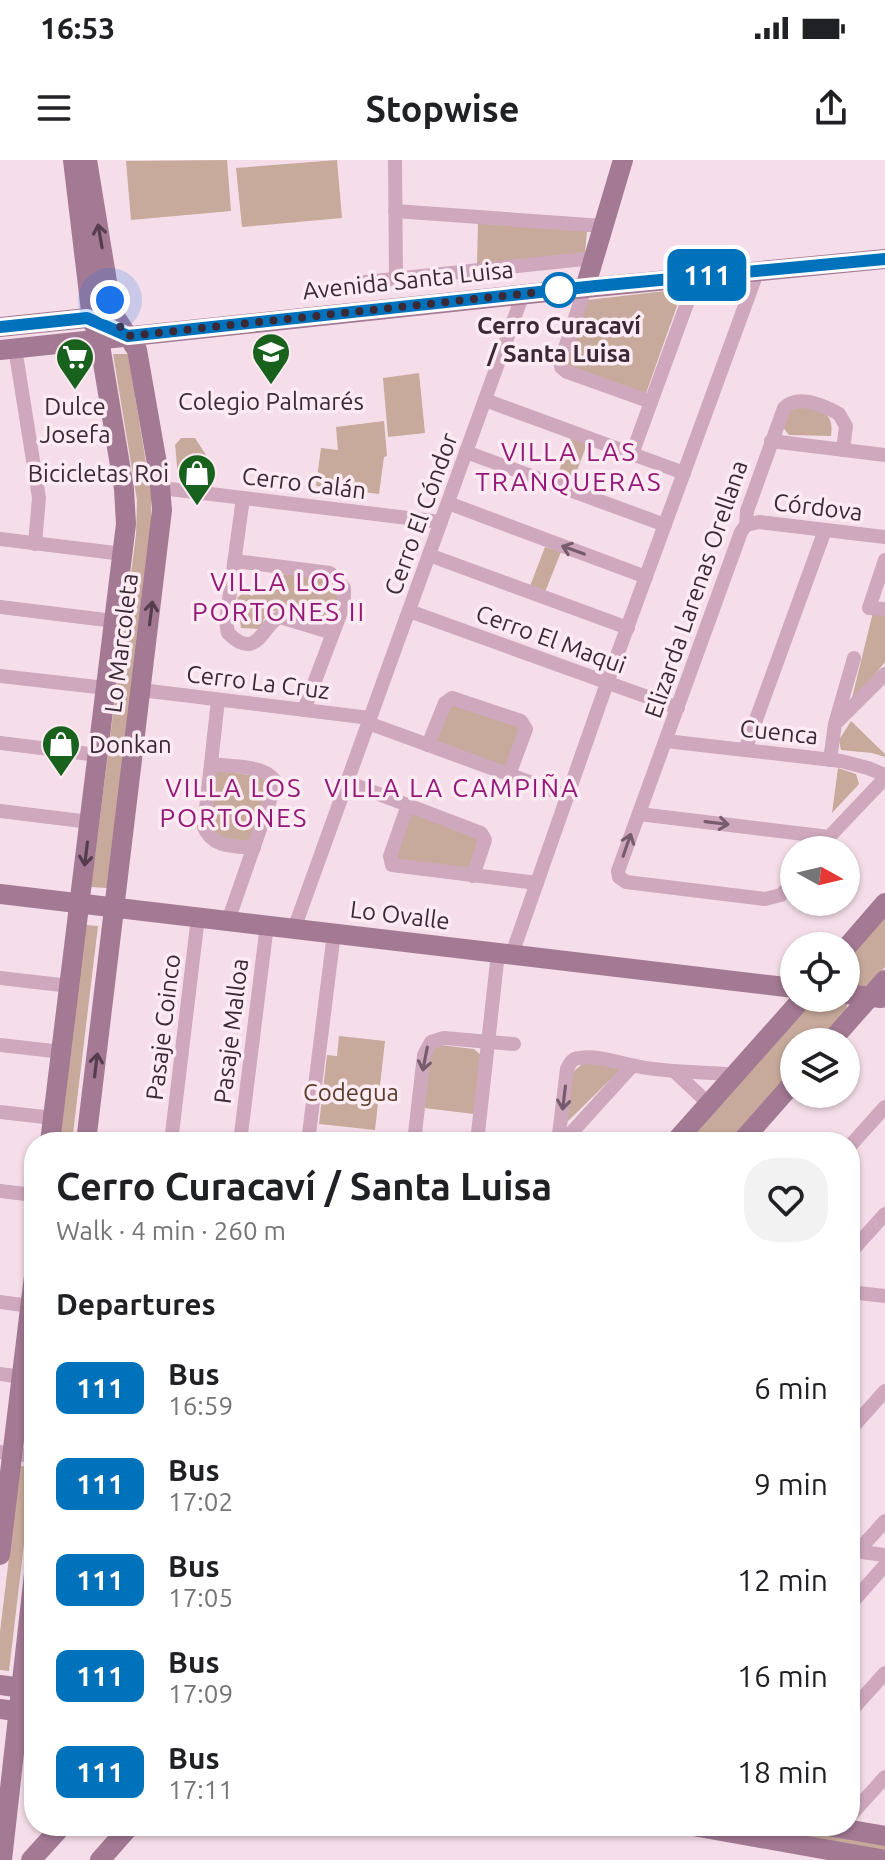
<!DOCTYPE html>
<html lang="en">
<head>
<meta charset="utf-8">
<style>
  :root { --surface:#fff; --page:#f2f2f2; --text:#202124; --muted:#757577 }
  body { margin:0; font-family:Ubuntu,sans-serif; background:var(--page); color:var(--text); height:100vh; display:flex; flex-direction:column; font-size:30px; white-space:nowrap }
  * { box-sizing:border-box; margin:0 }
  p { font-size:26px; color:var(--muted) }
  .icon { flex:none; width:44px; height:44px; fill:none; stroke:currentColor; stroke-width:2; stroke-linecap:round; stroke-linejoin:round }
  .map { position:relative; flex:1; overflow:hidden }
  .drawer { position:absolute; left:24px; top:972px; width:836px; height:704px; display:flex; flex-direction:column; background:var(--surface); border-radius:32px; box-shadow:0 2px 6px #0004 }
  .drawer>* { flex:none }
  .badge { padding:0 16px; border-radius:12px; font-size:28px; line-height:52px }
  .needle { width:52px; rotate:98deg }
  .controls { position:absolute; left:780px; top:676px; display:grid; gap:16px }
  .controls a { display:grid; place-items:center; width:80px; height:80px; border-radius:50%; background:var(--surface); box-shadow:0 2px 6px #0004; font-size:40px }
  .you { position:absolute; width:40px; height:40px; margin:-20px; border:6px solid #fff; border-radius:50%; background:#1a73e8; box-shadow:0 0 0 12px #1a73e833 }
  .map>.badge { position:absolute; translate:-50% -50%; box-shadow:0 0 0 4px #fff }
  h2 { padding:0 32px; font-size:30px; line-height:72px }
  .round { display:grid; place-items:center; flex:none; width:84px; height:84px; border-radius:32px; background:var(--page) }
  .overview { display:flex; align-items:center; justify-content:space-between; height:136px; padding:0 32px }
  h1 { font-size:38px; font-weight:700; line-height:60px }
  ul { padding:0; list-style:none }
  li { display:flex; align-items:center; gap:24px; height:96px; padding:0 32px }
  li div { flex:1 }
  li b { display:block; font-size:30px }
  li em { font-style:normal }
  li .badge { min-width:88px; font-weight:700; text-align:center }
  .status { display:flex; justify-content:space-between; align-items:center; height:56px; padding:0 40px; background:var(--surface); direction:ltr }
  .status svg { height:22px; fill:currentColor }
  header { display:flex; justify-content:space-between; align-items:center; height:104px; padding:0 32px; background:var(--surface); font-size:36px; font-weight:700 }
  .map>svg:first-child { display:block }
</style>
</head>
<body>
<div class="status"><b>16:53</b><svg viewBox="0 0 49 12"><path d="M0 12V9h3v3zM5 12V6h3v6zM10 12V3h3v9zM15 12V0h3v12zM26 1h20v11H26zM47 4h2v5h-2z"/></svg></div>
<header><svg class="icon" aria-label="menu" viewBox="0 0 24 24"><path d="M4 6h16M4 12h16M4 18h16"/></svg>Stopwise<svg class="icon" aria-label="share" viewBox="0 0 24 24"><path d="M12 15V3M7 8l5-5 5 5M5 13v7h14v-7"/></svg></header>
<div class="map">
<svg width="885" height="1700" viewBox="0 0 885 1700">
  <rect width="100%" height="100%" fill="#f5dee9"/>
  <g fill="#c7aa9c">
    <polygon points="227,0 231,51 131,60 126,1"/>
    <polygon points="337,0 342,58 242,67 236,8"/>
    <polygon points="478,63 587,71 585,94 477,104"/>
    <polygon points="683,129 645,236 565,204 587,140"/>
    <polygon points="113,194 128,194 151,332 151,372 107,728 91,727 136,374 137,340"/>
    <polygon points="419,213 425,273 388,277 383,218"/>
    <path d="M 798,243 C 819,251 835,250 831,276 L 789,275 L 782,266 L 791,247 Z"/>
    <polygon points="384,261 387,296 384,297 379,334 316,326 321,288 338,290 336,267"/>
    <polygon points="572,276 588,281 571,327 555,321"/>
    <path d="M 181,278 L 195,278 L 206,295 L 205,321 C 172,318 179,315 175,285 Z"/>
    <polygon points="545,387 561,392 545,432 530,426"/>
    <path d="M 285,414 L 327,418 C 344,437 339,441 330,463 L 282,450 L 267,452 L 260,469 L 241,468 L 237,438 L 244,432 L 252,436 Z"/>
    <polygon points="874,448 885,451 885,502 850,546"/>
    <polygon points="450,542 520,566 506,608 438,584 435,578"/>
    <polygon points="851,561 885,594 885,597 872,593 841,590 839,580"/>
    <polygon points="838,608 856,614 859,624 832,653"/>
    <polygon points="215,610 270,618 254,683 220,680 207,669"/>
    <polygon points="411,653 482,678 471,709 401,702 396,697"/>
    <polygon points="885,754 885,807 866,828 846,829 846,797"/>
    <polygon points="86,765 98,766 72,982 58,982"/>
    <path d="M 813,838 C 824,838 839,835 847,844 L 846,854 L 822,882 L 794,882 L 794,913 L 733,982 L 686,982 Z"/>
    <polygon points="339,876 385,881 375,970 319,964 327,895 337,896"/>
    <polygon points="440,885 474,889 482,896 474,954 424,948 431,891"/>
    <polygon points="584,903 623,907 565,964 570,914"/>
    <polygon points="20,1306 33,1307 9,1511 0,1510 0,1472"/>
    <polygon points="730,1666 788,1666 885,1683 885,1693"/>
  </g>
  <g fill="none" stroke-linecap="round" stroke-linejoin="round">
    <g stroke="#cfa8be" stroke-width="14">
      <polyline points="395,0 396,119"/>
      <polyline points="395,51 603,66"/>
      <polyline points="365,122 594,98"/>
      <polyline points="585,128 561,200 561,207 567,212 651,242"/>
      <polyline points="15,188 39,338 35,384"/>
      <polyline points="485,240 684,313"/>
      <polyline points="771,281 885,295"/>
      <polyline points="466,292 665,365"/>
      <polyline points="632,294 697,116"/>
      <polyline points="161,328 441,362"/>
      <path d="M 243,338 L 226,462 L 228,473 C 258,503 263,463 280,457 L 333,473"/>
      <polyline points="448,343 646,417"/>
      <polyline points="746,365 759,362 885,377"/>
      <polyline points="0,379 123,394"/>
      <polyline points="429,395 628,468"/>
      <polyline points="885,400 869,448 885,449"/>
      <polyline points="235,401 330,413 344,428 344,444 304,550"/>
      <polyline points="0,447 114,461"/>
      <polyline points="409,451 678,548"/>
      <polyline points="0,516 106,528"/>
      <polyline points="141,530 370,558"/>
      <path d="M 218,540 L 204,667 C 212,688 235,686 254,688"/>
      <polyline points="838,561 885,514"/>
      <polyline points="368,563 568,636"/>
      <polyline points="666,581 841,601 868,608 885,615"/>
      <polyline points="0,583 98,595"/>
      <polyline points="428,585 445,543 452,538 521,561 526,569 509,615"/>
      <polyline points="745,590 825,370"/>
      <polyline points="830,600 835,564 854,498"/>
      <path d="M 211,604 C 230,607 267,604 276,623 L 228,761"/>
      <polyline points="347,622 481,673 485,680 473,716"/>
      <polyline points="408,645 390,696 392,705 537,723"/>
      <polyline points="0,651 90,662"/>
      <polyline points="639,654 829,677"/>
      <polyline points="820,690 829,677 885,618"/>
      <path d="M 794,720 L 781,735 L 765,739 L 626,722 L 619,717 L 618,711 L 741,372 L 746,365 L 747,351 L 784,248 C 798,234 823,245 839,254 L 846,266 L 843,290"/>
      <polyline points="294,769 523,134"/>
      <polyline points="512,794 607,523 758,110"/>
      <polyline points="0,818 70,826"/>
      <polyline points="0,885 62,892"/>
      <polyline points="674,911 709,944"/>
      <polyline points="0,952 53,958"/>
      <polyline points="171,982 198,757"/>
      <polyline points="240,982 267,765"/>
      <polyline points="308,982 334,773"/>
      <polyline points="414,982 424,895 431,882 444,878 514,884"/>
      <polyline points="477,982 498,793"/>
      <path d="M 558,982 L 567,909 C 570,903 572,898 580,898 C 598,895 618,903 636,906 C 667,913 702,911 735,915"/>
      <polyline points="563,982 632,906"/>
      <polyline points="850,986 885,947"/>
      <polyline points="0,1031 34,1035"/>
      <polyline points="850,1093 885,1054"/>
      <polyline points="850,1132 885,1136"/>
      <polyline points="0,1142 30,1146"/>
      <polyline points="0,1214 22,1217"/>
      <polyline points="850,1270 885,1231"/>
      <polyline points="0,1292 34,1296"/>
      <polyline points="854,1391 885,1395"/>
      <polyline points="858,1391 885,1361"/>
      <polyline points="850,1445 885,1405"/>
      <polyline points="850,1552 885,1513"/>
      <polyline points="850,1656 885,1617"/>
    </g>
    <g stroke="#a37994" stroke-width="20">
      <polyline points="585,128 623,0"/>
      <polyline points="0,167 87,158 103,164"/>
      <polyline points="0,190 585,128 885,99"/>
      <polyline points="0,734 794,828"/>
      <polyline points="846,788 885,743"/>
      <polyline points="846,834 881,838"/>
      <polyline points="830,882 885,820"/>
      <polyline points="50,982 126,364 124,329 99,179 92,159 73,0"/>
      <polyline points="86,982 162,350 159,315 137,190 112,152 87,0"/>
      <polyline points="675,982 803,838"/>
      <polyline points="741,982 794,922"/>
      <polyline points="0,1395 34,1116"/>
      <polyline points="0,1525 34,1530"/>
      <polyline points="0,1549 34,1554"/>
      <polyline points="693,1666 885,1700"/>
      <polyline points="828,1666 885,1676"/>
      <polyline points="2,1700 34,1414"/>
      <polyline points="31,1700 62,1666"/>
      <polyline points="100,1700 130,1666"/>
    </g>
  </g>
  <defs><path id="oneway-shaft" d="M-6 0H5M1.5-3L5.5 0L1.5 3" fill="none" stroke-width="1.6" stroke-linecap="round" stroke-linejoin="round" transform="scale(2)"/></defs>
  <g stroke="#553d4e">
    <use href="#oneway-shaft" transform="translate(100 76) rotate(-100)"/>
    <use href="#oneway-shaft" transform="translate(151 453) rotate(-83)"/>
    <use href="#oneway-shaft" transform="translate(86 694) rotate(97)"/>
    <use href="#oneway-shaft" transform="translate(96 905) rotate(-83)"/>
  </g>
  <g stroke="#765c6c">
    <use href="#oneway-shaft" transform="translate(573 390) rotate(-160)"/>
    <use href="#oneway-shaft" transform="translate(717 663) rotate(7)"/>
    <use href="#oneway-shaft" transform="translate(627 685) rotate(-71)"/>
    <use href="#oneway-shaft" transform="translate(425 899) rotate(101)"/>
    <use href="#oneway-shaft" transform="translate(564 938) rotate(97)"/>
  </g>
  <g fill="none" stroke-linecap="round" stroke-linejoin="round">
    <g stroke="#fff" stroke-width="18">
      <polyline id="line" points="0,167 87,158 128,176 596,126 885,99"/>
    </g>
    <use href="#line" stroke="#0072bc" stroke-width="12"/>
    <polyline stroke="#3b2936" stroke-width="8" stroke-dasharray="0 14.4" points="110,140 118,164 128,176 559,130"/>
  </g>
  <defs>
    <g id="school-pin" transform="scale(2)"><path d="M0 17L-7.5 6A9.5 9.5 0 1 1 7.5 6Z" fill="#19621d" stroke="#fcebf3"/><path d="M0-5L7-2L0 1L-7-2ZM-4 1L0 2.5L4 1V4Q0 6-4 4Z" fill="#fff"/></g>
    <g id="supermarket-pin" transform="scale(2)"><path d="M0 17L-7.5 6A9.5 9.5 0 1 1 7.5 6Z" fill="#19621d" stroke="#fcebf3"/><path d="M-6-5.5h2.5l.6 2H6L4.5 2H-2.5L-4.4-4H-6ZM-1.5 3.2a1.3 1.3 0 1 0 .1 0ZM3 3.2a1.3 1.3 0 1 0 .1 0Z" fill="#fff"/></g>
    <g id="shop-pin" transform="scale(2)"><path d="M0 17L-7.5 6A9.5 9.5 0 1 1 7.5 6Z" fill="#19621d" stroke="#fcebf3"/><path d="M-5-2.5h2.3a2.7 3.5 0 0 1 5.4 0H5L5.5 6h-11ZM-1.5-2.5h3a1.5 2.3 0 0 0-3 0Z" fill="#fff"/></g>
  </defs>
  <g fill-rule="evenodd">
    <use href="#school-pin" x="271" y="192"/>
    <use href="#supermarket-pin" x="75" y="197"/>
    <use href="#shop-pin" x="197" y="313"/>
    <use href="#shop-pin" x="61" y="584"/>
  </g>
  <circle fill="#fff" stroke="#0072bc" stroke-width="4" cx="559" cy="130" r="16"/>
  <g text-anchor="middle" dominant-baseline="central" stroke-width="7" stroke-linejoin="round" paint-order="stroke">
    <g font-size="24" fill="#3b2936" stroke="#fcebf3">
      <text transform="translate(408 120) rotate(-6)">Avenida Santa Luisa</text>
      <text transform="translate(304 323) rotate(7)">Cerro Calán</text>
      <text transform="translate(818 347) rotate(7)">Córdova</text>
      <text transform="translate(421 354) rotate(-70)">Cerro El Cóndor</text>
      <text transform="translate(696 429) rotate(-71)">Elizarda Larenas Orellana</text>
      <text transform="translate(551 479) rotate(20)">Cerro El Maqui</text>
      <text transform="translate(121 483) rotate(-83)">Lo Marcoleta</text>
      <text transform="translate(258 522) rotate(7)">Cerro La Cruz</text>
      <text transform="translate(779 572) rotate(6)">Cuenca</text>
      <text transform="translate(400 755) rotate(7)">Lo Ovalle</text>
      <text transform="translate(163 867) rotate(-83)">Pasaje Coinco</text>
      <text transform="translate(231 871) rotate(-83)">Pasaje Malloa</text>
    </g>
    <g font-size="24" font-weight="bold" fill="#3b2936" stroke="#fcebf3">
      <text x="559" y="165">Cerro Curacaví<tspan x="559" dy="28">/ Santa Luisa</tspan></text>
    </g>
    <g font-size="24" fill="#3b2936" stroke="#fcebf3">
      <text x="271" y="241">Colegio Palmarés</text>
      <text x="75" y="246">Dulce<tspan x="75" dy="28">Josefa</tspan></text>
      <text x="169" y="313" text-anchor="end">Bicicletas Roi</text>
      <text x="89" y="584" text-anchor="start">Donkan</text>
    </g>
    <g font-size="24" fill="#5d3c2a" stroke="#fcebf3">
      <text x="351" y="932">Codegua</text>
    </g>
    <g font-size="26" letter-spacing="2" fill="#941877" stroke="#fcebf3">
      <text x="569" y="291">VILLA LAS<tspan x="569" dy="30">TRANQUERAS</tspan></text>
      <text x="279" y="421">VILLA LOS<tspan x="279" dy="30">PORTONES II</tspan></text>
      <text x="234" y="627">VILLA LOS<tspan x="234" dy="30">PORTONES</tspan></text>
      <text x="452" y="627">VILLA LA CAMPIÑA</text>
    </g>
  </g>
</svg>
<div class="controls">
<a><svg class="needle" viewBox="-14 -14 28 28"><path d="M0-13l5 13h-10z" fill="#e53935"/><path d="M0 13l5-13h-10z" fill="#757577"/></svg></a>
<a><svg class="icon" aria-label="locate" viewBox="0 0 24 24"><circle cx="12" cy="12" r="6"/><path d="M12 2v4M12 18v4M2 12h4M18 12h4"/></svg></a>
<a><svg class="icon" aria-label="layers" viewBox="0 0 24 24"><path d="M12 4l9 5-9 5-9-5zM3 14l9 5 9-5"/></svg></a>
</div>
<div class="you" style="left:110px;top:140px"></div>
<b class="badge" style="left:707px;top:115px;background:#0072bc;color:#fff">111</b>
<section class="drawer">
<div class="overview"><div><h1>Cerro Curacaví / Santa Luisa</h1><p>Walk · 4 min · 260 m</p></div><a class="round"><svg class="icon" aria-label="heart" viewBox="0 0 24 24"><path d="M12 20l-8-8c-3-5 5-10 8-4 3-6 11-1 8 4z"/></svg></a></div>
<h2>Departures</h2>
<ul>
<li><span class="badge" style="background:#0072bc;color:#fff">111</span><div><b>Bus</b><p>16:59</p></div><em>6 min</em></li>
<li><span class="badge" style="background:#0072bc;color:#fff">111</span><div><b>Bus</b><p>17:02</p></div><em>9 min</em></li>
<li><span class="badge" style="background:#0072bc;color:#fff">111</span><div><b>Bus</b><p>17:05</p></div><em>12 min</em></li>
<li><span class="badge" style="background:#0072bc;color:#fff">111</span><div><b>Bus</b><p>17:09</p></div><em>16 min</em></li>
<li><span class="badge" style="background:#0072bc;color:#fff">111</span><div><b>Bus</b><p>17:11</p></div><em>18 min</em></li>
</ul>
</section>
</div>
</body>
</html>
